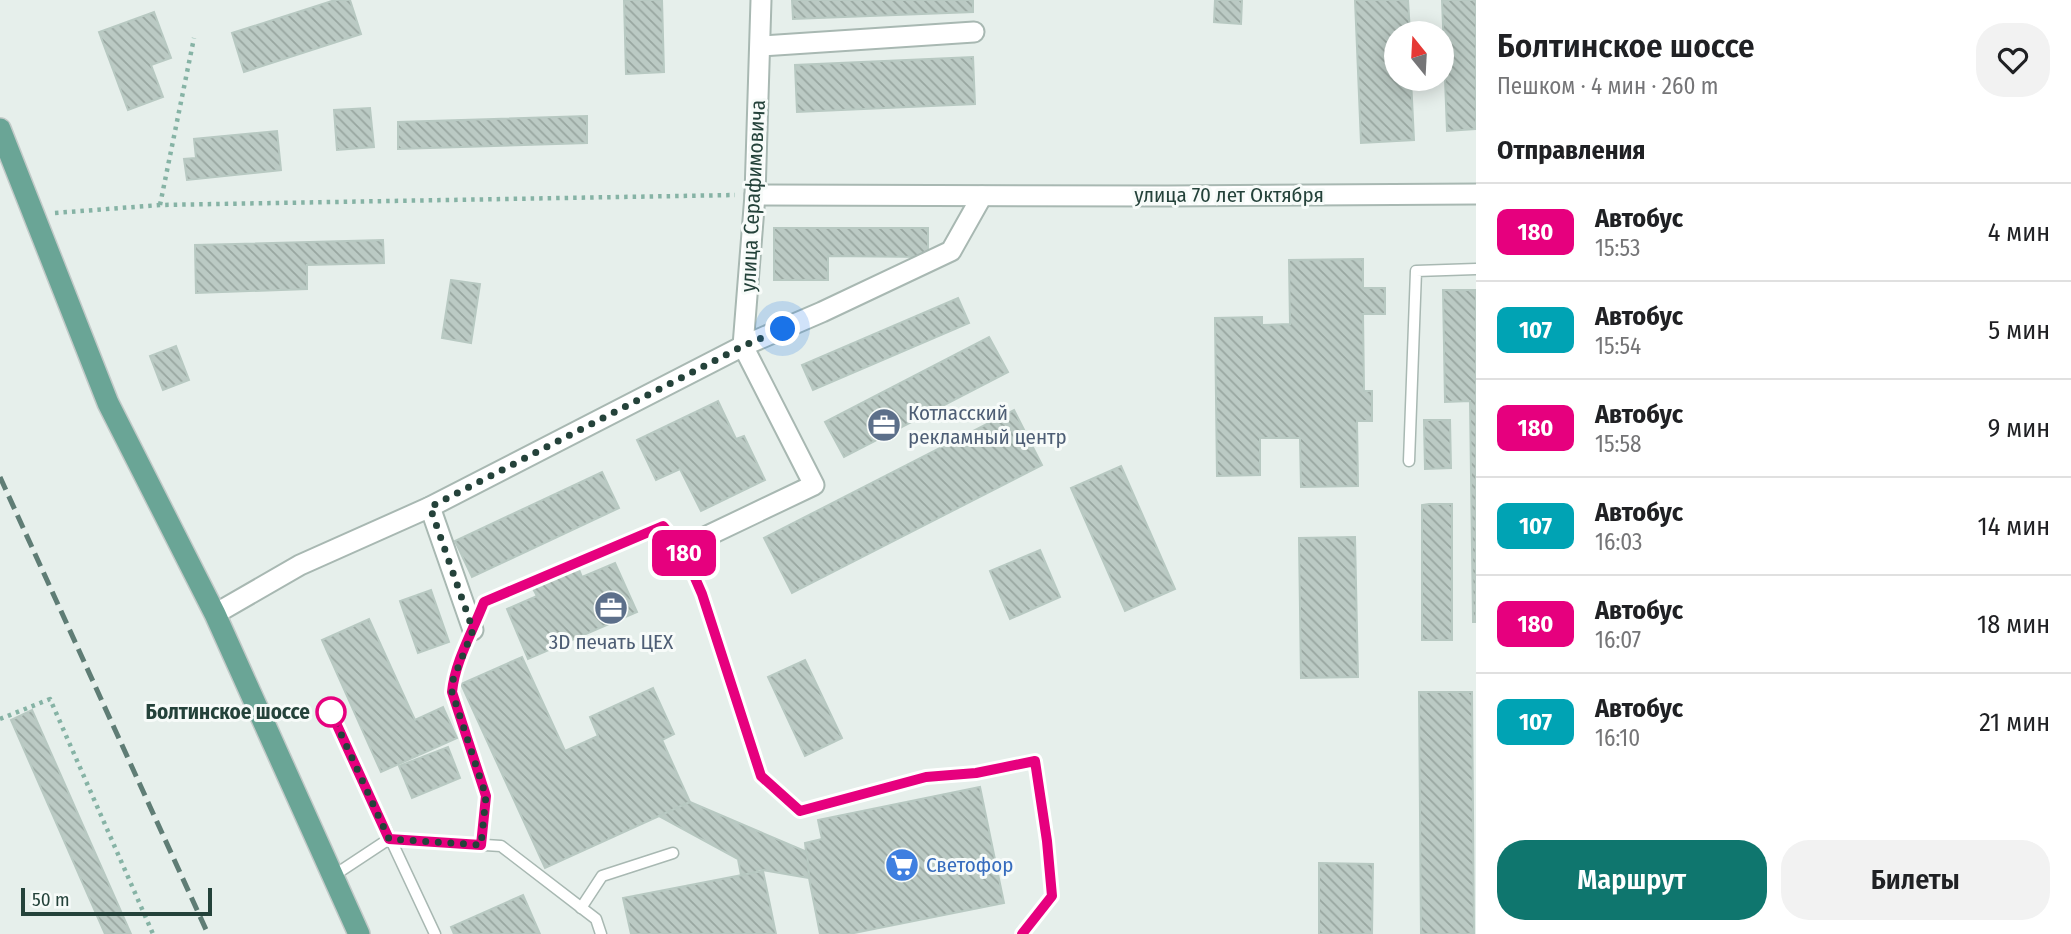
<!DOCTYPE html>
<html lang="ru">
<head>
<meta charset="utf-8">
<style>
  :root { --surface:#fff; --page:#f2f2f2; --text:#202124; --muted:#757577; --line:#e0e0e0; --accent:#0f766e }
  body { margin:0; font-family:"Fira Sans Condensed",sans-serif; background:var(--page); color:var(--text); height:100vh; display:flex; flex-direction:column; font-size:26px; white-space:nowrap }
  * { box-sizing:border-box; margin:0 }
  p { font-size:23px; color:var(--muted) }
  .icon { flex:none; width:38px; height:38px; fill:none; stroke:currentColor; stroke-width:2; stroke-linecap:round; stroke-linejoin:round }
  .map { position:relative; flex:1; overflow:hidden }
  .drawer { display:flex; flex-direction:column; background:var(--surface); width:595px }
  .drawer>* { flex:none }
  .badge { padding:0 14px; border-radius:10px; font-size:24px; line-height:46px }
  .needle { width:46px; rotate:342deg }
  .controls { position:absolute; left:1384px; top:21px; display:grid; gap:14px }
  .controls a { display:grid; place-items:center; width:70px; height:70px; border-radius:50%; background:var(--surface); box-shadow:0 4px 18px #0003; font-size:35px }
  .scale { position:absolute; left:21px; bottom:18px; width:191px; box-sizing:border-box; padding-left:7px; border:4px solid #24423a; border-top:0; font-size:19px; line-height:24px; white-space:nowrap; color:#24423a; -webkit-text-stroke:5px #f7fbf9; paint-order:stroke }
  .you { position:absolute; width:35px; height:35px; margin:-18px; border:5px solid #fff; border-radius:50%; background:#1a73e8; box-shadow:0 0 0 10px #1a73e833 }
  .map>.badge { position:absolute; translate:-50% -50%; box-shadow:0 0 0 4px #fff }
  h2 { padding:0 21px; font-size:26px; line-height:63px }
  .round { display:grid; place-items:center; flex:none; width:74px; height:74px; border-radius:28px; background:var(--page) }
  .head { display:flex; align-items:center; justify-content:space-between; height:119px; padding:0 21px }
  h1 { font-size:33px; font-weight:600; line-height:52px }
  .cta { display:flex; gap:14px; margin-top:auto; padding:14px 21px }
  .cta a { flex:1; height:80px; border-radius:28px; background:var(--accent); color:#fff; font-size:28px; font-weight:600; line-height:80px; text-align:center }
  .cta a+a { background:var(--page); color:var(--text) }
  ul { padding:0; list-style:none }
  li { display:flex; align-items:center; gap:21px; height:98px; padding:0 21px; border-top:2px solid var(--line) }
  li div { flex:1 }
  li b { display:block; font-size:26px }
  li em { font-style:normal }
  li .badge { min-width:77px; font-weight:700; text-align:center }
  main { display:flex; flex:1; min-height:0 }
  .map>svg:first-child { display:block }
</style>
</head>
<body>
<main>
<div class="map">
<svg width="1476" height="934" viewBox="0 0 1476 934">
  <defs>
    <pattern id="building-back-hatch" width="6" height="6" patternUnits="userSpaceOnUse" patternTransform="scale(1.75)"><rect width="6" height="6" fill="#bbcac4"/><path d="M-1 5l2 2M0 0l6 6M5-1l2 2" fill="none" stroke="#98a6a0"/></pattern>
  </defs>
  <rect width="100%" height="100%" fill="#e6efeb"/>
  <g fill="url(#building-back-hatch)" stroke="#b8c9c2" stroke-width="2">
    <polygon points="335,0 350,0 361,34 244,72 232,33"/>
    <polygon points="624,0 662,0 664,72 626,74"/>
    <polygon points="792,0 973,0 973,12 793,19"/>
    <polygon points="1215,0 1242,0 1241,24 1214,22"/>
    <polygon points="1355,0 1408,0 1410,33 1396,33 1396,79 1411,79 1414,140 1361,143"/>
    <polygon points="1442,0 1476,0 1476,129 1447,131"/>
    <polygon points="154,12 171,58 151,65 163,97 128,110 99,32"/>
    <polygon points="973,57 975,104 797,112 795,65"/>
    <polygon points="370,108 374,147 337,150 334,110"/>
    <polygon points="587,116 587,143 398,149 398,122"/>
    <polygon points="277,131 281,170 187,180 184,159 196,158 194,139"/>
    <polygon points="774,228 928,228 928,257 828,256 828,280 774,280"/>
    <polygon points="383,240 384,263 307,265 307,289 196,293 195,245"/>
    <polygon points="1363,259 1363,288 1385,288 1385,314 1363,314 1364,391 1372,391 1372,421 1357,421 1358,486 1301,487 1300,438 1260,438 1260,475 1217,476 1215,318 1262,317 1262,325 1290,324 1289,260"/>
    <polygon points="451,280 480,284 471,343 442,338"/>
    <polygon points="1443,290 1476,290 1476,622 1473,622 1470,401 1445,402"/>
    <polygon points="958,298 969,323 813,390 802,365"/>
    <polygon points="989,337 1008,372 844,457 825,422"/>
    <polygon points="176,346 189,380 163,390 150,356"/>
    <polygon points="718,401 736,439 744,436 765,480 701,511 680,469 656,480 637,440"/>
    <polygon points="1014,410 1042,465 792,593 764,538"/>
    <polygon points="1424,420 1450,420 1451,468 1425,469"/>
    <polygon points="1121,466 1175,589 1125,611 1071,488"/>
    <polygon points="602,472 619,508 472,577 455,541"/>
    <polygon points="1429,504 1452,504 1452,640 1422,640 1422,505"/>
    <polygon points="1355,537 1358,677 1301,678 1299,538"/>
    <polygon points="1040,550 1060,597 1010,619 990,571"/>
    <polygon points="615,563 637,612 528,659 507,609 537,596 532,587 578,567 582,577"/>
    <polygon points="431,590 449,642 418,653 400,601"/>
    <polygon points="369,619 415,720 443,707 457,738 381,772 322,640"/>
    <polygon points="522,657 565,751 598,736 590,717 653,688 674,734 662,740 690,802 545,868 461,684"/>
    <polygon points="805,660 842,738 805,756 768,677"/>
    <polygon points="1419,692 1472,692 1474,934 1421,934"/>
    <polygon points="32,710 131,934 105,934 11,720"/>
    <polygon points="448,747 460,778 412,798 399,766"/>
    <polygon points="980,787 1004,903 849,934 820,934 809,878 805,843 822,839 818,820"/>
    <polygon points="690,802 807,852 809,878 757,869 758,872 741,875 738,859 659,816"/>
    <polygon points="1319,863 1373,864 1372,934 1319,934"/>
    <polygon points="763,871 776,934 631,934 623,898"/>
    <polygon points="523,895 540,934 454,934 451,927"/>
  </g>
  <g fill="none" stroke-linecap="round" stroke-linejoin="round">
    <g stroke="#a8b8b2" stroke-width="13">
      <g id="service">
        <polyline points="1409,461 1416,271 1476,269"/>
        <polyline points="331,712 435,934"/>
        <path d="M 481,845 L 486,796 L 452,692 C 455,661 472,631 484,602 L 663,526 L 682,548 L 702,594 L 761,776 L 800,811 L 926,777 L 976,773 L 1035,761 L 1047,841 L 1052,896 L 1022,934"/>
        <polyline points="333,876 389,839 501,846 596,919 601,934"/>
        <polyline points="581,908 602,876 673,853"/>
      </g>
    </g>
    <g stroke="#a8b8b2" stroke-width="23">
      <g id="minor">
        <polyline points="761,46 974,32"/>
        <polyline points="755,195 1168,196 1476,194"/>
        <polyline points="430,507 473,630"/>
        <polyline points="682,548 814,485 743,346 755,195 761,0"/>
        <polyline points="215,614 300,565 430,507 743,346 822,312 951,251 982,196"/>
      </g>
    </g>
    <g stroke="#c2cac8" stroke-width="24">
      <polyline id="primary" points="0,129 108,403 215,614 359,934"/>
    </g>
    <g stroke="#86b3a5" stroke-width="4.5" stroke-dasharray="3.5 5" stroke-linecap="butt">
      <polyline points="160,205 194,38"/>
      <polyline points="55,213 160,205 735,195"/>
      <polyline points="0,719 50,699 153,934"/>
    </g>
    <use href="#service" stroke="#fff" stroke-width="10"/>
    <use href="#minor" stroke="#fff" stroke-width="19"/>
    <use href="#primary" stroke="#6aa596" stroke-width="21"/>
    <polyline stroke="#5f7d75" stroke-width="5" stroke-dasharray="14 7" stroke-linecap="butt" points="0,477 208,934"/>
  </g>
  <g fill="none" stroke-linecap="round" stroke-linejoin="round">
    <g stroke="#fff" stroke-width="16">
      <path id="line" d="M 331,712 L 389,839 L 481,845 L 486,796 L 452,692 C 455,661 473,631 484,602 L 663,526 L 682,548 L 702,594 L 761,776 L 800,811 L 926,777 L 976,773 L 1035,761 L 1047,841 L 1052,896 L 1022,934"/>
    </g>
    <use href="#line" stroke="#e6007e" stroke-width="10"/>
    <polyline stroke="#24423a" stroke-width="7" stroke-dasharray="0 12.6" points="331,712 389,839 481,845 486,796 452,692 453,680 473,630 430,507 743,346 783,329"/>
  </g>
  <defs>
    <g id="office-disc" transform="scale(1.75)"><circle r="9.5" fill="#5c6f8a" stroke="#f7fbf9"/><path d="M-6-3h4V-5.5h4V-3h4V5H-6ZM-1-4.5V-3h2v-1.5ZM-6 0V1H6V0Z" fill="#fff"/></g>
    <g id="supermarket-disc" transform="scale(1.75)"><circle r="9.5" fill="#3f7fe0" stroke="#f7fbf9"/><path d="M-6-5.5h2.5l.6 2H6L4.5 2H-2.5L-4.4-4H-6ZM-1.5 3.2a1.3 1.3 0 1 0 .1 0ZM3 3.2a1.3 1.3 0 1 0 .1 0Z" fill="#fff"/></g>
  </defs>
  <g fill-rule="evenodd">
    <use href="#office-disc" x="884" y="425"/>
    <use href="#office-disc" x="611" y="608"/>
    <use href="#supermarket-disc" x="902" y="865"/>
  </g>
  <circle fill="#fff" stroke="#e6007e" stroke-width="3.5" cx="331" cy="712" r="14"/>
  <g text-anchor="middle" dominant-baseline="central" stroke-width="6" stroke-linejoin="round" paint-order="stroke">
    <g font-size="21" fill="#24423a" stroke="#f7fbf9">
      <text x="1229" y="195">улица 70 лет Октября</text>
      <text transform="translate(753 196) rotate(-87)">улица Серафимовича</text>
    </g>
    <g font-size="21" fill="#4e5e75" stroke="#f7fbf9" text-anchor="start">
      <text x="908" y="413">Котласский<tspan x="908" dy="24">рекламный центр</tspan></text>
      <text x="611" y="642" text-anchor="middle">3D печать ЦЕХ</text>
    </g>
    <g font-size="21" font-weight="bold" fill="#24423a" stroke="#f7fbf9" text-anchor="end">
      <text x="310" y="712">Болтинское шоссе</text>
    </g>
    <g font-size="21" fill="#366cbe" stroke="#f7fbf9" text-anchor="start">
      <text x="926" y="865">Светофор</text>
    </g>
  </g>
</svg>
<div class="controls">
<a><svg class="needle" viewBox="-14 -14 28 28"><path d="M0-13l5 13h-10z" fill="#e53935"/><path d="M0 13l5-13h-10z" fill="#757577"/></svg></a>
</div>
<div class="scale">50 m</div>
<div class="you" style="left:783px;top:329px"></div>
<b class="badge" style="left:684px;top:553px;background:#e6007e;color:#fff">180</b>
</div>
<section class="drawer">
<div class="head"><div><h1>Болтинское шоссе</h1><p>Пешком · 4 мин · 260 m</p></div><a class="round"><svg class="icon" aria-label="heart" viewBox="0 0 24 24"><path d="M12 20l-8-8c-3-5 5-10 8-4 3-6 11-1 8 4z"/></svg></a></div>
<h2>Отправления</h2>
<ul>
<li><span class="badge" style="background:#e6007e;color:#fff">180</span><div><b>Автобус</b><p>15:53</p></div><em>4 мин</em></li>
<li><span class="badge" style="background:#00a3b4;color:#fff">107</span><div><b>Автобус</b><p>15:54</p></div><em>5 мин</em></li>
<li><span class="badge" style="background:#e6007e;color:#fff">180</span><div><b>Автобус</b><p>15:58</p></div><em>9 мин</em></li>
<li><span class="badge" style="background:#00a3b4;color:#fff">107</span><div><b>Автобус</b><p>16:03</p></div><em>14 мин</em></li>
<li><span class="badge" style="background:#e6007e;color:#fff">180</span><div><b>Автобус</b><p>16:07</p></div><em>18 мин</em></li>
<li><span class="badge" style="background:#00a3b4;color:#fff">107</span><div><b>Автобус</b><p>16:10</p></div><em>21 мин</em></li>
</ul>
<div class="cta"><a>Маршрут</a><a>Билеты</a></div>
</section>
</main>
</body>
</html>
